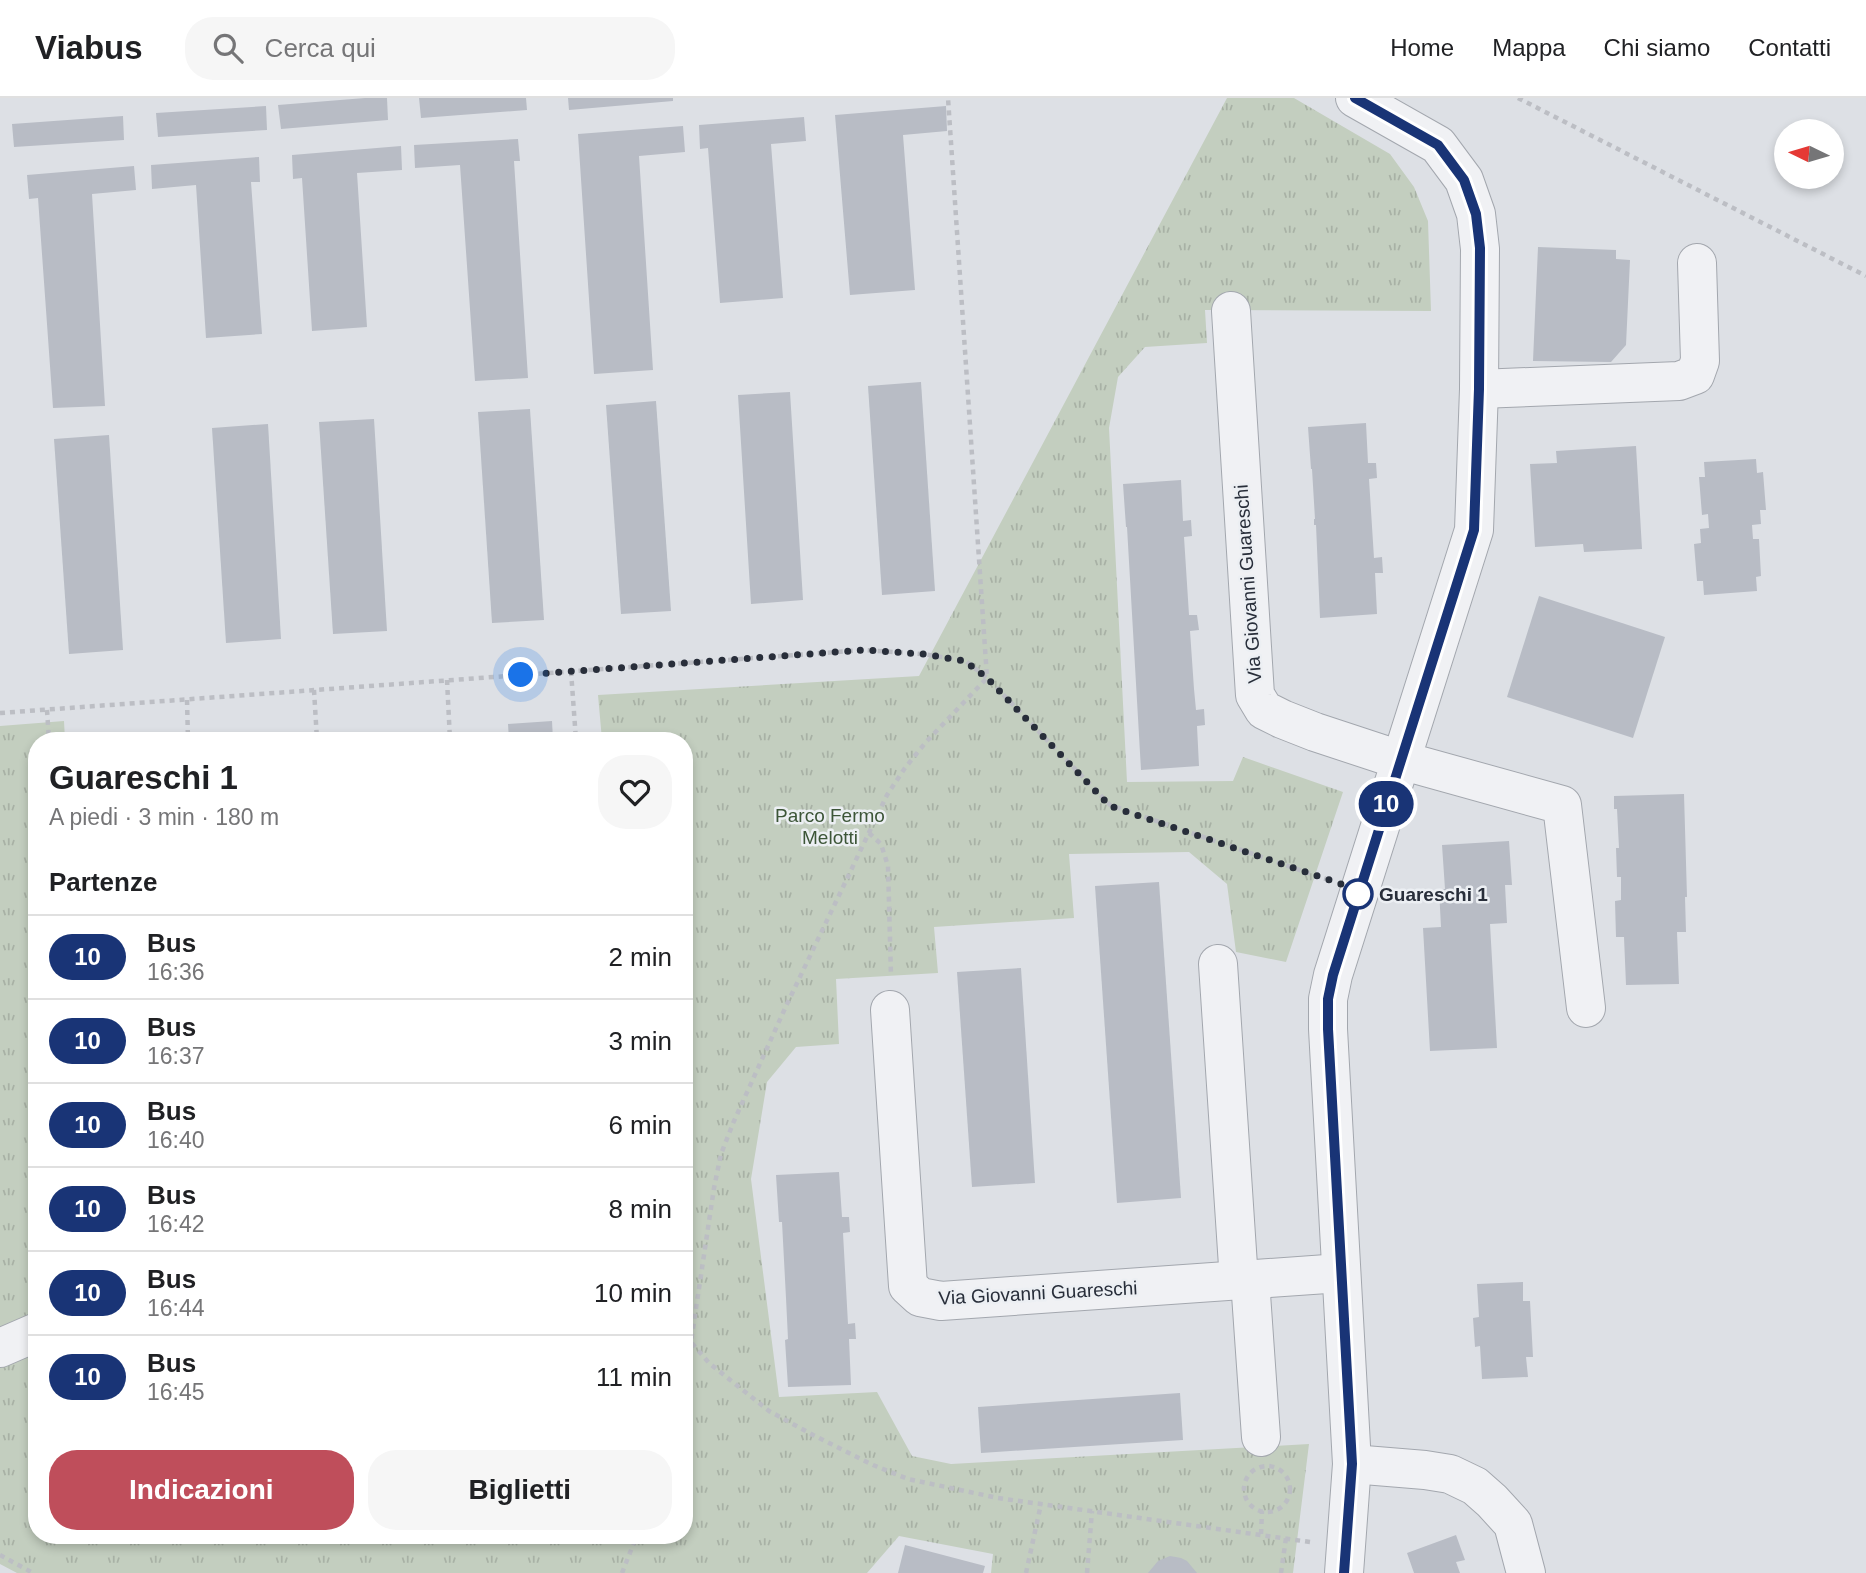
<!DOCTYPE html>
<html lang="it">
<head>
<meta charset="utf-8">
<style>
  :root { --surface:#fff; --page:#f6f6f6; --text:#202124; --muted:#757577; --line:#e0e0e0; --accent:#bf4e5b }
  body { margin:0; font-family:Arial,sans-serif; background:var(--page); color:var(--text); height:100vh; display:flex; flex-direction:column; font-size:26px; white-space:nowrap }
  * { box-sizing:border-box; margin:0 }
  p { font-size:23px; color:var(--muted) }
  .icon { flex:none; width:38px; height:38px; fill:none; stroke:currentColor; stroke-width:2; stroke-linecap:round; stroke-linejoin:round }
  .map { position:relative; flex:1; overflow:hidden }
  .sheet { position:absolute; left:28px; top:634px; width:665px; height:812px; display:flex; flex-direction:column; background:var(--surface); border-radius:28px; box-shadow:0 4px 10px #0003 }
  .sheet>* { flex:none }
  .badge { padding:0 14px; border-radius:23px; font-size:24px; line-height:46px }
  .needle { width:46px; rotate:275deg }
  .controls { position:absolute; left:1774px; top:21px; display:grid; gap:14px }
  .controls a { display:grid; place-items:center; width:70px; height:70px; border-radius:50%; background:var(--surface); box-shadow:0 4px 10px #0003; font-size:35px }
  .you { position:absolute; width:35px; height:35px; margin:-18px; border:5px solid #fff; border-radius:50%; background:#1a73e8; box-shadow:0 0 0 10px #1a73e833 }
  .map>.badge { position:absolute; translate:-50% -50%; box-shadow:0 0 0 4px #fff }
  h2 { padding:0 21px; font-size:26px; line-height:63px }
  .round { display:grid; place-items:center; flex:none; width:74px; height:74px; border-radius:28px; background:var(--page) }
  .head { display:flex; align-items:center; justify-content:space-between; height:119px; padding:0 21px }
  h1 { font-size:33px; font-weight:700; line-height:52px }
  .button { display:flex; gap:14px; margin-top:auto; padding:14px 21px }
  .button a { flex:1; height:80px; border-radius:28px; background:var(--accent); color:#fff; font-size:28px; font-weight:700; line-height:80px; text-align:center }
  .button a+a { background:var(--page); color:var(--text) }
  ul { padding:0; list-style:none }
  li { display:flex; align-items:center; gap:21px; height:84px; padding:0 21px; border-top:2px solid var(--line) }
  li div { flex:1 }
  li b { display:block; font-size:26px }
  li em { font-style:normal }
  li .badge { min-width:77px; font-weight:700; text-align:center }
  header { display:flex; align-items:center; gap:42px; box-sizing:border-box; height:98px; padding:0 35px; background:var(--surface); border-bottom:2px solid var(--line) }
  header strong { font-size:33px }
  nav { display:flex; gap:38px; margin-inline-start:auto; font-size:24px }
  .search { width:490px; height:63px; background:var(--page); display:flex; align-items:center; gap:18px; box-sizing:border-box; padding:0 24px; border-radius:28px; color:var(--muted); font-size:26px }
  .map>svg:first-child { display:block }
</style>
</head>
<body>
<header>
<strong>Viabus</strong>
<div class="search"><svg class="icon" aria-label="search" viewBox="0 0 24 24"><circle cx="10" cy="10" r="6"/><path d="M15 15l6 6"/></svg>Cerca qui</div>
<nav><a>Home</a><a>Mappa</a><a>Chi siamo</a><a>Contatti</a></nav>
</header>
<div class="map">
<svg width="1866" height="1475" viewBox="0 0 1866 1475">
  <defs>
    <pattern id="park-tufts" width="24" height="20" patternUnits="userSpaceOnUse" patternTransform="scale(1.75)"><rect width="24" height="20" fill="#c3cebf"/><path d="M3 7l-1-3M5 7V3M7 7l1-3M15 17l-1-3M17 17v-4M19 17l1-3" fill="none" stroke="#a8b1a5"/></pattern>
  </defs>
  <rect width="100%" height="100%" fill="#dde0e5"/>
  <polygon fill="url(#park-tufts)" points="1227,0 1294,0 1390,56 1414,89 1428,123 1431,213 1205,212 1207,245 1145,249 1118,279 1109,330 1127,684 1233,683 1243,659 1343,694 1286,864 1236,854 1227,786 1189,754 1069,756 1074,820 934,829 938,875 836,881 839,946 796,949 767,984 751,1081 779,1299 877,1294 912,1358 951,1366 1309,1346 1293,1475 991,1475 993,1456 899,1438 867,1475 17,1475 0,1466 0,628 64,623 65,642 37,642 37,1437 684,1437 684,642 602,642 598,597 919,578"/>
  <g fill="#b8bcc5">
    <polygon points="365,0 387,0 388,22 281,31 278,7"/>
    <polygon points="419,0 526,0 527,12 421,20"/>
    <polygon points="568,0 673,0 673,3 569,12"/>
    <polygon points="266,8 267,32 158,39 156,15"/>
    <polygon points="946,8 947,33 903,37 915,192 850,197 835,17"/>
    <polygon points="123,18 124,42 14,49 12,26"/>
    <polygon points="804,19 806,43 771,46 783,200 720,205 708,50 700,51 699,27"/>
    <polygon points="683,28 685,54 639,58 653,272 594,276 578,36"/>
    <polygon points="518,41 520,63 514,63 528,280 475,283 460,67 415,70 414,47"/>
    <polygon points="401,48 402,72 357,75 367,229 312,233 302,80 293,81 292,57"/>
    <polygon points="259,59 260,84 251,84 262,236 206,240 196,87 152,91 151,67"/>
    <polygon points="134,68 136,92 92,96 105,308 53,310 38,100 29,101 27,77"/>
    <polygon points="1538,149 1616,152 1616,161 1630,162 1626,247 1611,264 1533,263"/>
    <polygon points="921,284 935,493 882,497 868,288"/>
    <polygon points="790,294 803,502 751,506 738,297"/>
    <polygon points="656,303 671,513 621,516 606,307"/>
    <polygon points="530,311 544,522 492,525 478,314"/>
    <polygon points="374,321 387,533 333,536 319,324"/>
    <polygon points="1366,325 1368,365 1376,365 1377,380 1369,381 1374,460 1382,459 1383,475 1375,475 1377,516 1320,520 1316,427 1314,427 1314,421 1315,421 1312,371 1311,371 1308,329"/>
    <polygon points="268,326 281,541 226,545 212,330"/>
    <polygon points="109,337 123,552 69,556 54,341"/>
    <polygon points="1636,348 1642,451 1584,454 1583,446 1535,449 1530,366 1557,365 1556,353"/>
    <polygon points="1756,361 1757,375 1763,374 1766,412 1760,412 1761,426 1752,427 1753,441 1759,441 1761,478 1756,479 1757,493 1704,497 1703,483 1697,483 1694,446 1701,445 1700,431 1709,430 1708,416 1702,417 1699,379 1705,379 1704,364"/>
    <polygon points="1181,382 1183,423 1191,422 1192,438 1184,439 1189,517 1197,517 1199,532 1190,533 1194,591 1196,612 1204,611 1205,627 1197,628 1199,668 1141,672 1127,429 1126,429 1123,386"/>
    <polygon points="1539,498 1665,539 1633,640 1507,599"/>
    <polygon points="552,623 553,642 509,642 508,626"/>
    <polygon points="380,636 381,642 339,642 339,638"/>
    <polygon points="1684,696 1687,799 1685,799 1686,834 1677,834 1679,886 1626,887 1624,839 1616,839 1615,803 1621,802 1621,779 1617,779 1616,750 1619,750 1617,711 1614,711 1614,698"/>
    <polygon points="1509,743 1512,787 1505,787 1507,825 1490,826 1497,950 1430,953 1423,830 1441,829 1439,791 1445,791 1442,747"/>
    <polygon points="1159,784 1181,1100 1117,1105 1095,788"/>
    <polygon points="1021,870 1035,1085 972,1089 957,874"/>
    <polygon points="839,1074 842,1119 849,1119 850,1134 843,1135 848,1226 855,1225 856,1241 849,1241 851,1287 788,1289 785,1242 788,1241 786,1200 782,1124 779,1124 776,1077"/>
    <polygon points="1523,1184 1523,1203 1530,1203 1533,1259 1526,1259 1528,1279 1482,1281 1480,1248 1475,1249 1473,1220 1479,1219 1477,1186"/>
    <polygon points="1180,1295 1183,1342 981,1355 978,1309"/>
    <polygon points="1456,1437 1465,1462 1456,1464 1460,1475 1414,1475 1407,1455"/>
    <polygon points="905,1447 985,1468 983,1475 898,1475"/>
    <polygon points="1170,1458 1181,1460 1187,1463 1197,1475 1148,1475 1158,1463"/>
  </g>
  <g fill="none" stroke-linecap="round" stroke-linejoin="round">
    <g stroke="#a3a7ae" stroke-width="40">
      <g id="minor">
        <polyline points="1231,213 1255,597 1264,612 1282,621 1315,634 1400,662 1562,707 1586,910"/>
        <polyline points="1479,291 1679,283 1695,277 1700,263 1697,165"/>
        <polyline points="1218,866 1239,1183"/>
        <polyline points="890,912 908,1188 920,1199 941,1203 1341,1175"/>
        <polyline points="1250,1182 1261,1339"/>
        <polyline points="0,1250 37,1234"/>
        <polyline points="1352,1366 1425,1372 1450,1376 1475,1388 1492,1403 1513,1426 1526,1475"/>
        <polyline points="1344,1475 1352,1366 1328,931 1328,901 1333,877 1474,432 1479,291 1480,151 1476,116 1464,82 1438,47 1355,0"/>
      </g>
    </g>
    <g stroke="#bcbec4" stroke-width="4.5" stroke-dasharray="5 5" stroke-linecap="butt">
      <polyline points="1518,0 1866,178"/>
      <polyline points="571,573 576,642"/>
      <polyline points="447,582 450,642"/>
      <polyline points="314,592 317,642"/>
      <polyline points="187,602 188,642"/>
      <polyline points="47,612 49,642"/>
      <polyline points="0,615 864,552 923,556 966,563 987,580 948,0"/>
      <polyline points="869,735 881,746 888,768 891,878"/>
      <polyline points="684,1241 691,1244 684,1272"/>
      <circle cx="1267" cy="1391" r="23"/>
      <polyline points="1261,1436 1262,1413"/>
      <polyline points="1310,1444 998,1400 908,1381 873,1367 813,1337 769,1313 709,1265 691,1244 714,1090 721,1056 734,1023 787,906 887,697 905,670 926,644 987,580 1110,707 1326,781"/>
      <polyline points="0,1457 33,1475"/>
      <polyline points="622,1475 637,1437"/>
      <polyline points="1026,1475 1041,1406"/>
      <polyline points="1087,1475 1092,1413"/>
      <polyline points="1281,1475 1286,1440"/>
    </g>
    <use href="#minor" stroke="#f0f1f4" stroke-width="38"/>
  </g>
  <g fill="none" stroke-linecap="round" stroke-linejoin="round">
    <g stroke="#fff" stroke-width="16">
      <polyline id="line" points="1344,1475 1352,1366 1328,931 1328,901 1333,877 1474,432 1479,291 1480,150 1476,116 1464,82 1438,47 1355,0"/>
    </g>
    <use href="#line" stroke="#193476" stroke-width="10"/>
    <polyline stroke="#282e3a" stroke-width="7" stroke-dasharray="0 12.6" points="521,577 864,552 923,556 965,563 987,580 1110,708 1359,792 1358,796"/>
  </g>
  <circle fill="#fff" stroke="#193476" stroke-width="3.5" cx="1358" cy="796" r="14"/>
  <g text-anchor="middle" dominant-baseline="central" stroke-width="5" stroke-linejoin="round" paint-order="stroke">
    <g font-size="19" fill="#282e3a" stroke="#eceff3">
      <text transform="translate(1248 486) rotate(-94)">Via Giovanni Guareschi</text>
      <text transform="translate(1038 1195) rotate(-3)">Via Giovanni Guareschi</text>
    </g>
    <g font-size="19" fill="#3c5537" stroke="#eceff3">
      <text x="830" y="717">Parco Fermo<tspan x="830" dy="22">Melotti</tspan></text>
    </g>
    <g font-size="19" font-weight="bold" fill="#282e3a" stroke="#eceff3" text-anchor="start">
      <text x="1379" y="796">Guareschi 1</text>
    </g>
  </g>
</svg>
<div class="controls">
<a><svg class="needle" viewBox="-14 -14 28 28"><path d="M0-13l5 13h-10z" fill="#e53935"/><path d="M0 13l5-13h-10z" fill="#757577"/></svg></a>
</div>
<div class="you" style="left:521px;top:577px"></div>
<b class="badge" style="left:1386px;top:706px;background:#193476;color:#fff">10</b>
<section class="sheet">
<div class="head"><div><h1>Guareschi 1</h1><p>A piedi · 3 min · 180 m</p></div><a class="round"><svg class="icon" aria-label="heart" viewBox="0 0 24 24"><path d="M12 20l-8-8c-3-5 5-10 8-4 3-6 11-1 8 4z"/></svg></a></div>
<h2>Partenze</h2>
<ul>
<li><span class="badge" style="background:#193476;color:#fff">10</span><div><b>Bus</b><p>16:36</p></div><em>2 min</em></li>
<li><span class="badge" style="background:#193476;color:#fff">10</span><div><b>Bus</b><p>16:37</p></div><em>3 min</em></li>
<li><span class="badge" style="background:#193476;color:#fff">10</span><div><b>Bus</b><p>16:40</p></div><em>6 min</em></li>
<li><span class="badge" style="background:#193476;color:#fff">10</span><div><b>Bus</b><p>16:42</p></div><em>8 min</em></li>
<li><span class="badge" style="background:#193476;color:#fff">10</span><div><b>Bus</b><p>16:44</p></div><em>10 min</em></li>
<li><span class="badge" style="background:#193476;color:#fff">10</span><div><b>Bus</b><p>16:45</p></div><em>11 min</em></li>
</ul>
<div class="button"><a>Indicazioni</a><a>Biglietti</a></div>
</section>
</div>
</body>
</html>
